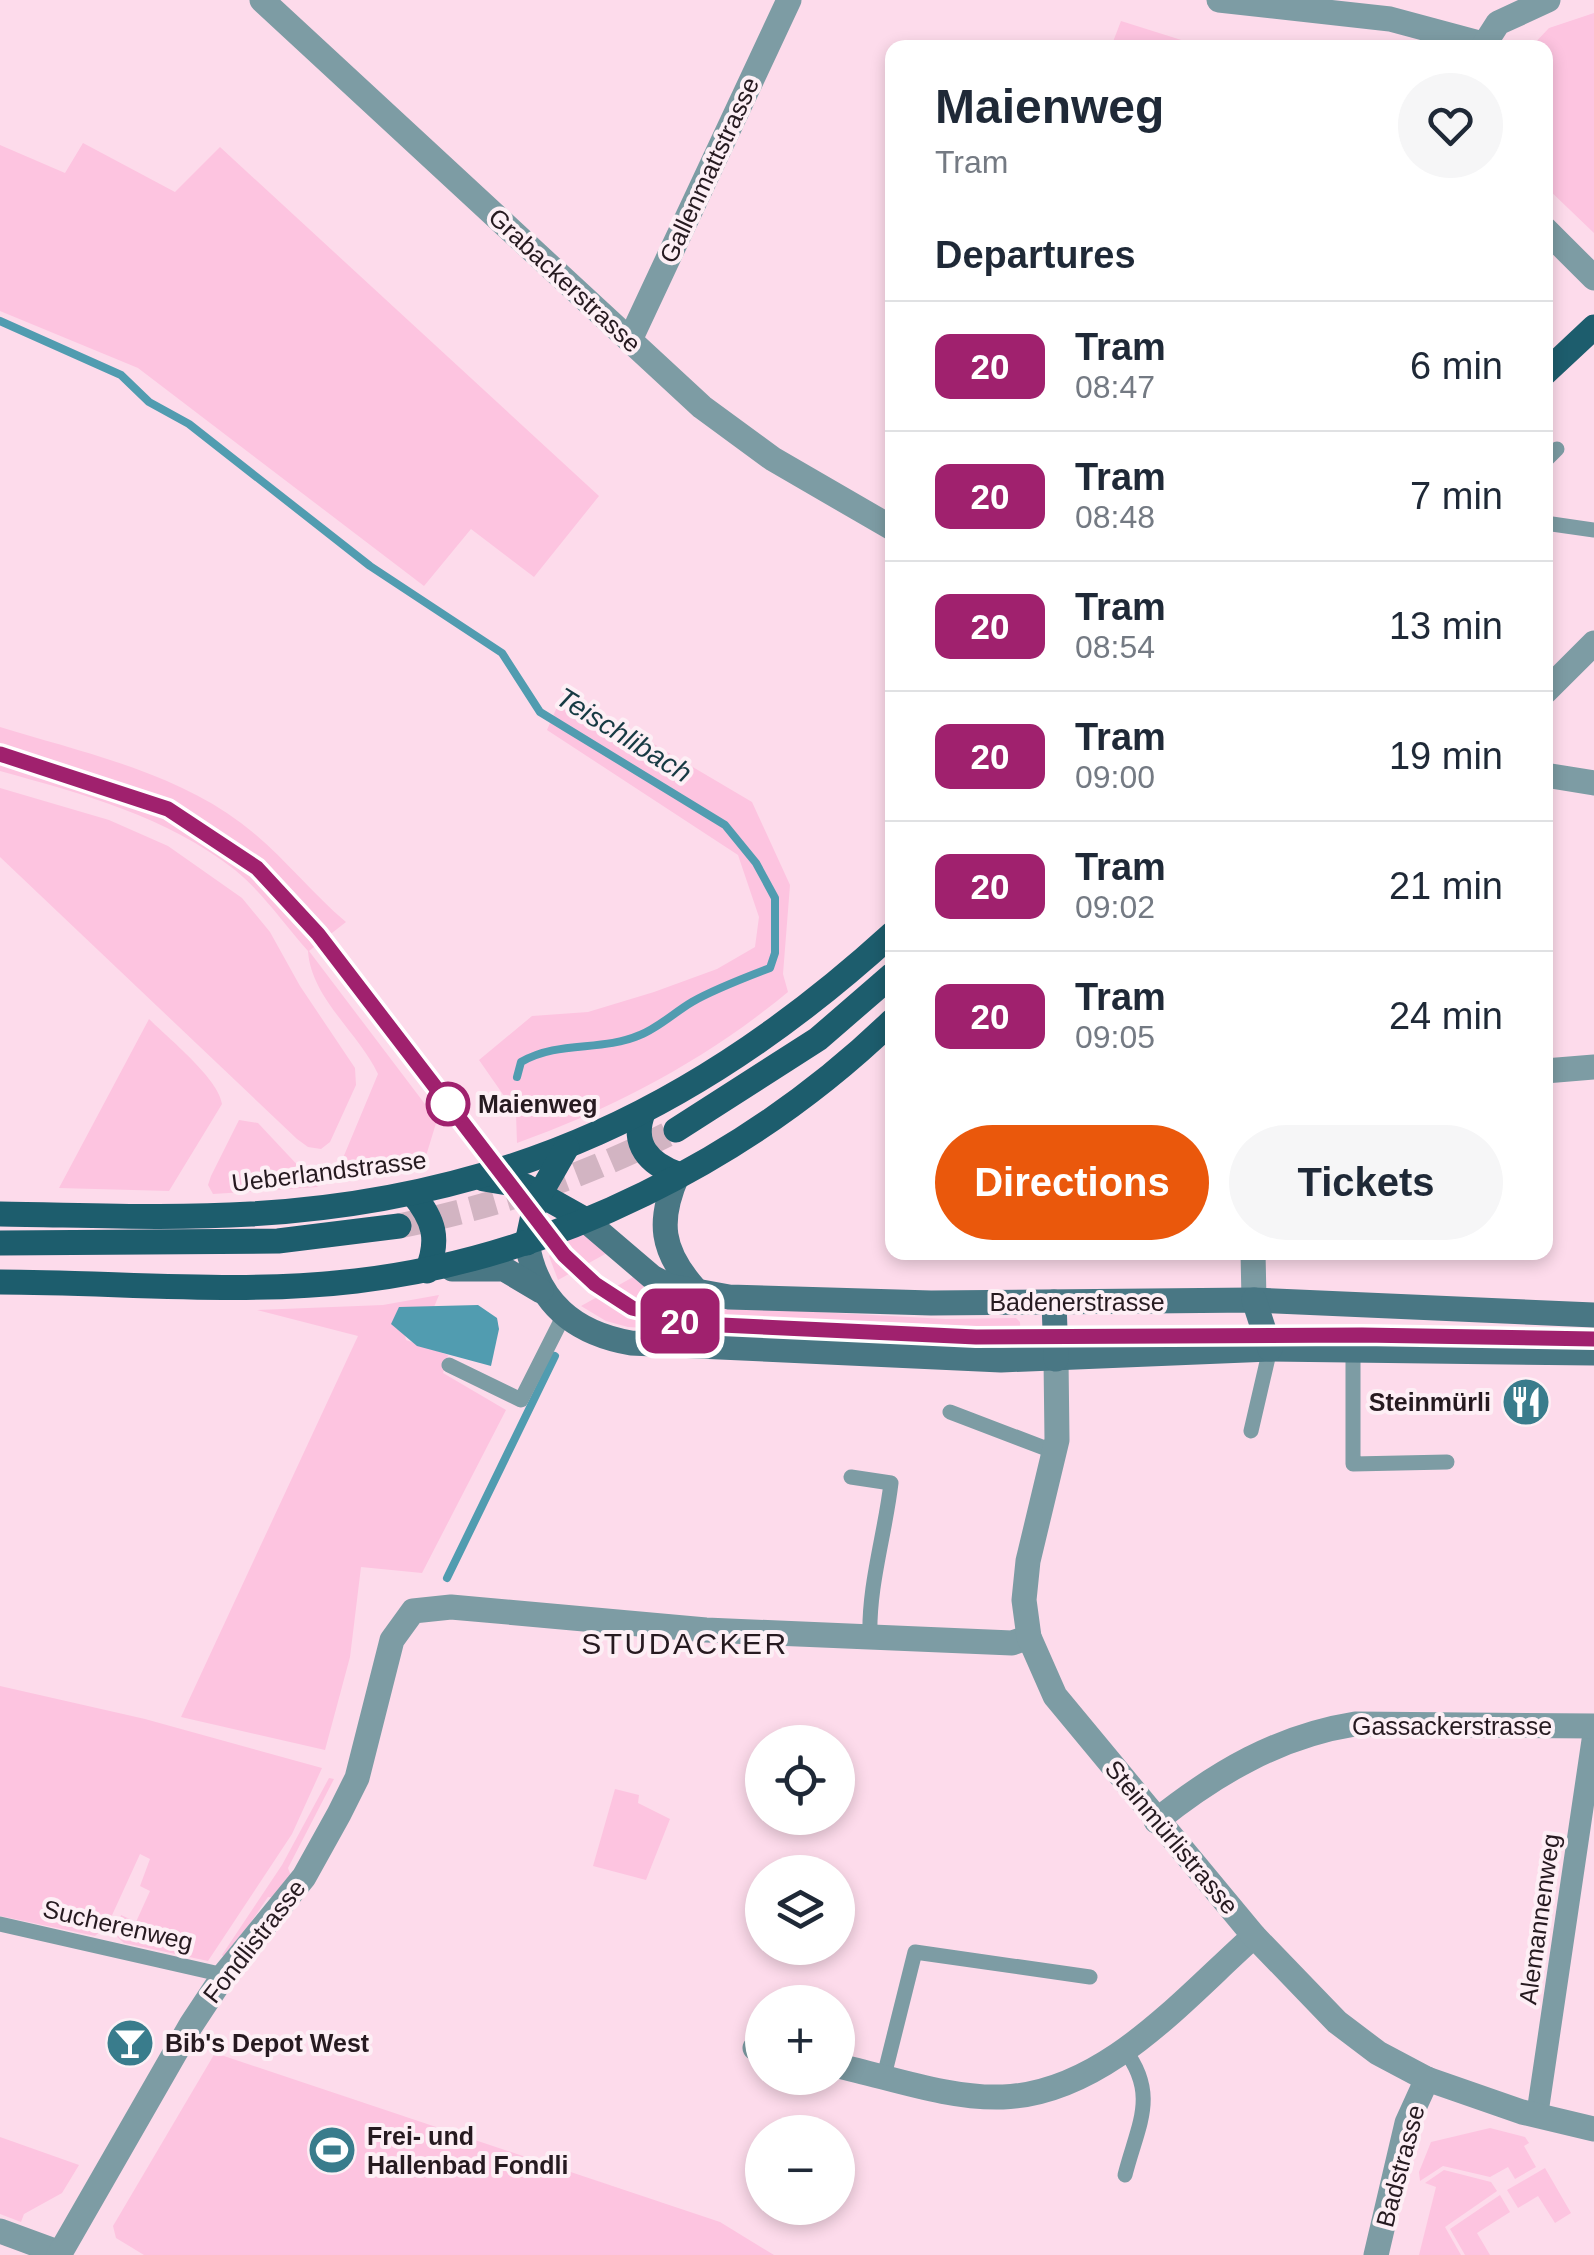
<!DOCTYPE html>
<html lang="en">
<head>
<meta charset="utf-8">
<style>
  :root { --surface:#fff; --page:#f6f6f7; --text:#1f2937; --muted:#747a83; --line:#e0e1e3; --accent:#ea580c }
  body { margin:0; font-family:Arial,sans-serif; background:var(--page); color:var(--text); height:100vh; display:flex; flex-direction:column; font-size:38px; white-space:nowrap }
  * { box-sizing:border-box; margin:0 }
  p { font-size:32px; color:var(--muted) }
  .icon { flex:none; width:55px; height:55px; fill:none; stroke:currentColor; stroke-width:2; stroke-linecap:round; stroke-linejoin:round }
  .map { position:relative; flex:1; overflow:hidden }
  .panel { position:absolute; left:885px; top:40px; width:668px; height:1220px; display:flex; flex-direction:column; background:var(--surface); border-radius:20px; box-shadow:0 5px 15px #0003 }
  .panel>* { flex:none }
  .badge { padding:0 20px; border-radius:15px; font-size:35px; line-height:65px }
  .controls { position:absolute; left:745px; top:1725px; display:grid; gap:20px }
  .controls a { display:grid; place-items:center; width:110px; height:110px; border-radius:50%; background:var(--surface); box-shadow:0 5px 15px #0003; font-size:50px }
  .map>.badge { position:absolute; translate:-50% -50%; box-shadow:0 0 0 5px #fff }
  h2 { padding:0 50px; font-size:38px; line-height:90px }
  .round { display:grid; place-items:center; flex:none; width:105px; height:105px; border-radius:52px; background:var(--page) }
  .head { display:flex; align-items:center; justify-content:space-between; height:170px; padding:0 50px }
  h1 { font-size:48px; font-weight:700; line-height:75px }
  .primary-button { display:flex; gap:20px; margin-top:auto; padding:20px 50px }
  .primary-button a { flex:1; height:115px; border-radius:60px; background:var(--accent); color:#fff; font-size:40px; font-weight:700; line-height:115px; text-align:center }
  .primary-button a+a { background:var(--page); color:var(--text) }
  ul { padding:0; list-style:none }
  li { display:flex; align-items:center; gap:30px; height:130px; padding:0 50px; border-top:2px solid var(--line) }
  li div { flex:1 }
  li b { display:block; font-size:38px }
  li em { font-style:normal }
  li .badge { min-width:110px; font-weight:700; text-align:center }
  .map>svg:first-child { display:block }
</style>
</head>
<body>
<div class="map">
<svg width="1594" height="2255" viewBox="0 0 1594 2255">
  <rect width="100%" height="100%" fill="#fddbeb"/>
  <g fill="#fdc4e0">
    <polygon points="1594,13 1594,233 1545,186 1545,48 1531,47 1549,28"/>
    <polygon points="1121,21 1194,44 1193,48 1111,47"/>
    <polygon points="83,143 175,192 220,147 599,496 534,577 471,529 424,586 138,368 0,311 0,145 65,173"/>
    <path d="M 564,691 L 752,802 L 790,885 L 783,974 L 788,992 C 707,1059 615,1108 517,1143 L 516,1113 L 479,1060 L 532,1016 L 588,1012 L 654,992 L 717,969 L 755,947 L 759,917 L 738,855 L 547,730 Z"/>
    <path d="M 0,727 C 81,752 172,771 241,823 C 280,852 309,891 346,922 L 309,951 L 437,1120 L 422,1169 L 333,1182 L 378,1074 C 359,1033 311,998 308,951 C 284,924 263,893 235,870 C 166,816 83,794 0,771 Z"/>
    <polygon points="0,788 109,820 168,846 242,898 270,932 300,986 355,1068 356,1085 330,1142 321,1149 308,1147 297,1139 0,857"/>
    <path d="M 149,1019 C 168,1038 219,1079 222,1104 L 169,1191 L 59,1188 Z"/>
    <polygon points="239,1120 258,1123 318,1187 213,1194 208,1185 211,1176"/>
    <polygon points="579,1231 607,1253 558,1280 549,1256"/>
    <polygon points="635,1276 723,1307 946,1319 1016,1318 1020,1322 1021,1345 1013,1350 628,1327 606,1321 581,1306"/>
    <polygon points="439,1295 434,1307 399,1308 406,1340 448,1355 443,1373 506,1410 422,1573 361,1567 350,1657 325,1750 181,1717 358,1336 257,1310 383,1305"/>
    <polygon points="0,1686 145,1719 322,1768 292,1834 208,1961 124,1943 116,1936 121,1915 136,1922 150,1891 140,1886 150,1859 140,1854 108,1924 95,1936 0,1916"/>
    <polygon points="329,1778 334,1779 288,1868 292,1879 280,1898 268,1897 226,1959 222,1955 282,1865"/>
    <polygon points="615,1789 639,1795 638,1803 670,1819 646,1880 593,1866"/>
    <polygon points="215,2053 720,2222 774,2255 144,2255 116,2238 113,2226"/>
    <polygon points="1490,2128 1525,2137 1529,2143 1524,2146 1536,2167 1515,2179 1508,2167 1490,2177 1443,2166 1420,2181 1419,2172 1431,2142"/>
    <polygon points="0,2137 79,2165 62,2193 24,2214 21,2222 0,2214"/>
    <polygon points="1545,2168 1571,2213 1555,2223 1538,2196 1518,2208 1507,2190"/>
    <polygon points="1444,2170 1491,2182 1497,2191 1445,2227 1461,2255 1419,2255 1436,2187 1425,2183"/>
    <polygon points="1500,2195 1510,2212 1477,2233 1490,2255 1465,2255 1450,2229"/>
  </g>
  <polygon fill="#519cb0" points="478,1305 497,1318 499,1329 491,1366 417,1346 391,1324 399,1307"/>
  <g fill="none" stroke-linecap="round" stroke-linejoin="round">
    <g stroke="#519cb0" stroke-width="8">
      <path d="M 0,321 L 121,375 L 149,402 L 189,424 L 370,566 L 502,653 L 540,712 L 725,825 L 756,863 L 775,898 L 775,953 L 770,968 C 749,976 711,991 692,1002 C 675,1012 658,1028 640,1035 C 601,1052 559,1040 521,1062 L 517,1077"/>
      <polyline points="447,1578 555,1356"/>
    </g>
    <path stroke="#d2b4c2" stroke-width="25" stroke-dasharray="25 12" stroke-linecap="butt" d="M 399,1226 C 497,1206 586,1176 676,1130"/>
    <g stroke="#7d9ca4" stroke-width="15">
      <polyline points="1545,461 1557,449"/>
      <polyline points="1545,523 1594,530"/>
      <polyline points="1353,1349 1353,1464 1447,1462"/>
      <polyline points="449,1365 521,1400 564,1315"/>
      <polyline points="950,1412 1055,1452"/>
      <polyline points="1251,1431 1270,1349"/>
      <path d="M 851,1477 L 891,1483 C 885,1535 868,1586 870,1639"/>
      <polyline points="0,1924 224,1975"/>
      <path d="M 1124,2049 C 1159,2095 1138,2124 1125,2175"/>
      <polyline points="884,2076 915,1952 1090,1977"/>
    </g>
    <polyline stroke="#7d9ca4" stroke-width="22" points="1537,2116 1594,1730"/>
    <g stroke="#7d9ca4" stroke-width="25">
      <polyline points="262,0 702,407 773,459 892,528"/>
      <polyline points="1219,0 1390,19 1483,44"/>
      <polyline points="630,340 789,0"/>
      <polyline points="1545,692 1594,643"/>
      <polyline points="1545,775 1594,783"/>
      <polyline points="1545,1071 1594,1067"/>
      <polyline points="1253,1252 1254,1300"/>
      <path d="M 1156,1821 C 1216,1773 1279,1736 1355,1724 L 1594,1726"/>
      <polyline points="755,2048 762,2050"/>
      <path d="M 838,2066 C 889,2077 949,2099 1003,2097 C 1105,2093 1183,1999 1254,1936"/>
      <polyline points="0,2231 60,2253"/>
      <polyline points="59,2255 191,2025 224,1975 304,1877 339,1814 357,1778 392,1640 413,1611 451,1607 706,1630 1012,1643 1029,1637"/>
      <polyline points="1376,2255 1407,2123 1427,2079"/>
    </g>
    <g stroke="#7d9ca4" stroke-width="25">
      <polyline points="1482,48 1498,23 1548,0"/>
      <polyline points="1545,229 1594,278"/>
      <polyline points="1056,1359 1057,1440 1028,1561 1024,1600 1029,1637 1055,1696 1254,1936 1337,2022 1378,2053 1427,2079 1522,2112 1594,2129"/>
    </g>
    <g stroke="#497784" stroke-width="25">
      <path d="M 678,1174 C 657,1221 661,1251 695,1289"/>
      <polyline points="584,1219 652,1277 669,1286 729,1297 931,1303 1254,1300 1594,1315"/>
      <path d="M 527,1243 C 537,1302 574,1333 631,1343 L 1001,1360 L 1270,1349 L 1594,1353"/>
      <polyline points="452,1269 504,1269 541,1291"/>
      <polyline points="1254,1300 1270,1349"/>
      <polyline points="1054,1302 1056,1359"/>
    </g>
    <g stroke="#1d5d6d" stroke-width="25">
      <polyline points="1545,373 1594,327"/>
      <path d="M 643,1113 C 631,1144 649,1164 678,1174"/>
      <polyline points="676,1130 818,1039 892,975"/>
      <polyline points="484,1179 525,1186 584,1219"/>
      <path d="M 413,1194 C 434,1220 440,1239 427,1271"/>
      <path d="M 0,1214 C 84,1215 168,1219 251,1214 C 510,1199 703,1106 892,934"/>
      <polyline points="0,1243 278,1241 399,1226"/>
      <polyline points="527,1243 536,1201 567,1147"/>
      <path d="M 0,1282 C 117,1282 239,1295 356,1281 C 553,1258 750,1158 892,1021"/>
    </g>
    <polyline stroke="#836d77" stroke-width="2.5" points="0,754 168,809 257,868 318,934 564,1255 595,1284 632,1307 699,1324 976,1337 1361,1335 1594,1339"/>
  </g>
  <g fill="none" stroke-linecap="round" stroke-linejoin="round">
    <g stroke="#fff" stroke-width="22">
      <polyline id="line" points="0,754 168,809 257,868 318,934 564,1255 595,1284 632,1308 700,1324 976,1337 1362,1335 1594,1339"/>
    </g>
    <use href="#line" stroke="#a0216e" stroke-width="15"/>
  </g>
  <defs>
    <g id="restaurant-disc" transform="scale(2.5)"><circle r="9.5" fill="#397c8c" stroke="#fdeff5"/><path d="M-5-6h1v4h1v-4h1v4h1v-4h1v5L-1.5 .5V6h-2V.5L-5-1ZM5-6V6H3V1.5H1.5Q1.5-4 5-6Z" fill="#fff"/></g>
    <g id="bar-disc" transform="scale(2.5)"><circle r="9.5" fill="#397c8c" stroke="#fdeff5"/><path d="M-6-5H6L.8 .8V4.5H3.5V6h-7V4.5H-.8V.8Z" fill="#fff"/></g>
    <g id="stadium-disc" transform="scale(2.5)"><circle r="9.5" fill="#397c8c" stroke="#fdeff5"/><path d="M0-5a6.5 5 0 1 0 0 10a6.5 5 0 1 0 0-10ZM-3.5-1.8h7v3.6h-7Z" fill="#fff"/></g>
  </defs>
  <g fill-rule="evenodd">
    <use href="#restaurant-disc" x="1526" y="1402"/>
    <use href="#bar-disc" x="130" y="2043"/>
    <use href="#stadium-disc" x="332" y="2150"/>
  </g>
  <circle fill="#fff" stroke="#a0216e" stroke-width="5" cx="448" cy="1104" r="20"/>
  <g text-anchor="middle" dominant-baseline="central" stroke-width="8" stroke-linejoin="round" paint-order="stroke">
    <g font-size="25" fill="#261a20" stroke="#fdeff5">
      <text transform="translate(709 170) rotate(-65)">Gallenmattstrasse</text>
      <text transform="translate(565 280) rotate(43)">Grabackerstrasse</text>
      <text transform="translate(329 1171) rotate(-7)">Ueberlandstrasse</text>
      <text x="1077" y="1302">Badenerstrasse</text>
      <text x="1452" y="1726">Gassackerstrasse</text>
      <text transform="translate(1172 1837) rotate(50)">Steinmürlistrasse</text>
      <text transform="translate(1539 1919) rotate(-82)">Alemannenweg</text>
      <text transform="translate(118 1925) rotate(13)">Sucherenweg</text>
      <text transform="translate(254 1941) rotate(-52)">Fondlistrasse</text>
      <text transform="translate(1400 2166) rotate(-75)">Badstrasse</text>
    </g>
    <g font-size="25" font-weight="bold" fill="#261a20" stroke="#fdeff5" text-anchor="start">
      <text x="478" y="1104">Maienweg</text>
    </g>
    <g font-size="25" font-weight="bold" fill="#261a20" stroke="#fdeff5" text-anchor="start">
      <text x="1491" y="1402" text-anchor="end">Steinmürli</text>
      <text x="165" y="2043">Bib's Depot West</text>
      <text x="367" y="2136">Frei- und<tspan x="367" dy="29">Hallenbad Fondli</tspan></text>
    </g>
    <g font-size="28" font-style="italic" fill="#163a43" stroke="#fdeff5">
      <text transform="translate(624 735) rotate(32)">Teischlibach</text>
    </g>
    <g font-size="30" letter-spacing="2.5" fill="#261a20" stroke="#fdeff5">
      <text x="685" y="1643">STUDACKER</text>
    </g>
  </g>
</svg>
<div class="controls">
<a><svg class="icon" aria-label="locate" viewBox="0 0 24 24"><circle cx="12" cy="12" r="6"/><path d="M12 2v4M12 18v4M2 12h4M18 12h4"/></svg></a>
<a><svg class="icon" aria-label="layers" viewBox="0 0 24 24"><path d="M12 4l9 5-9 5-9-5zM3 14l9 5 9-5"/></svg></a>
<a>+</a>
<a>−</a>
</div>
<b class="badge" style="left:680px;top:1321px;background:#a0216e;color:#fff">20</b>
<section class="panel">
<div class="head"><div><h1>Maienweg</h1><p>Tram</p></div><a class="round"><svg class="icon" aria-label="heart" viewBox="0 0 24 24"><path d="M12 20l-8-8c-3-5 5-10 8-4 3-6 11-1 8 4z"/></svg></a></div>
<h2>Departures</h2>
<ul>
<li><span class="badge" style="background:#a0216e;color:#fff">20</span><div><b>Tram</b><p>08:47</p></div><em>6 min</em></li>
<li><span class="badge" style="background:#a0216e;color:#fff">20</span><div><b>Tram</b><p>08:48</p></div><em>7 min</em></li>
<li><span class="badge" style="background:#a0216e;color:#fff">20</span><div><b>Tram</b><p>08:54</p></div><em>13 min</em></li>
<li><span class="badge" style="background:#a0216e;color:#fff">20</span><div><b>Tram</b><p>09:00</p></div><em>19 min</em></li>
<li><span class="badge" style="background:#a0216e;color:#fff">20</span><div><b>Tram</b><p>09:02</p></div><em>21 min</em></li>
<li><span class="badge" style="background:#a0216e;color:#fff">20</span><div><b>Tram</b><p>09:05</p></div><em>24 min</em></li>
</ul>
<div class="primary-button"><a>Directions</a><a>Tickets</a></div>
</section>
</div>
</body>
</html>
